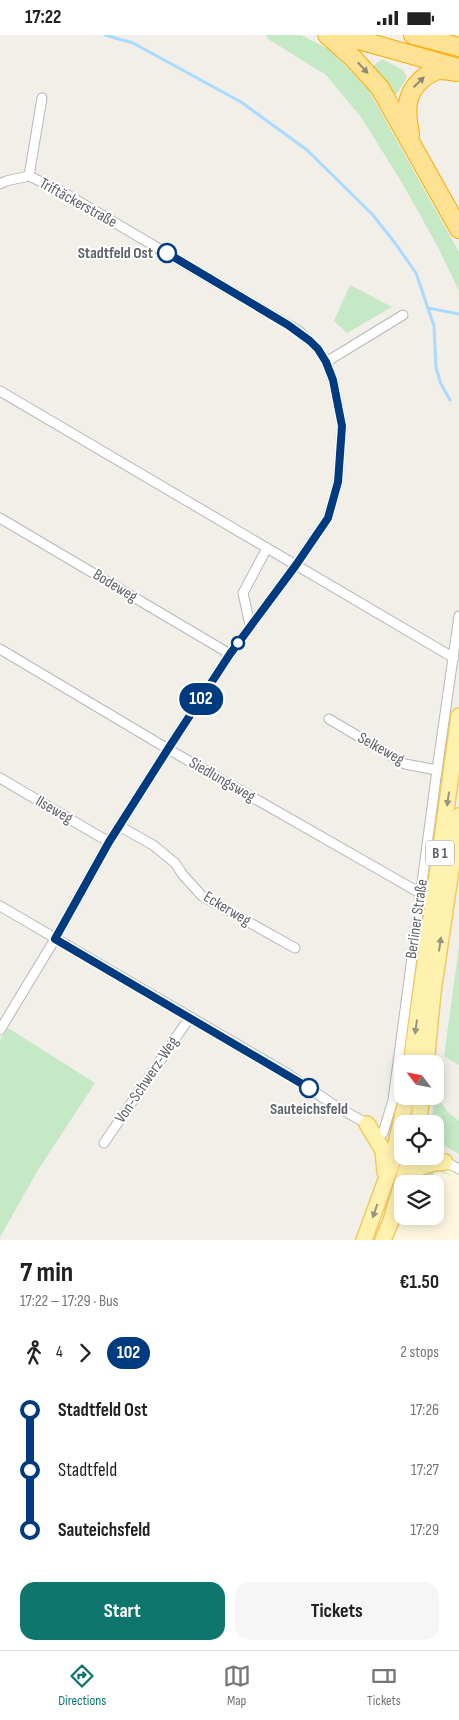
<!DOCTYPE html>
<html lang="en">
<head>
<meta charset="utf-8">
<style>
  :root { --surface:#fff; --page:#f6f6f6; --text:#222; --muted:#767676; --line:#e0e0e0; --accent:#0f766e }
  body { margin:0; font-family:"Sofia Sans Condensed",sans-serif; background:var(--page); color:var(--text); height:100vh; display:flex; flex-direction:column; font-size:19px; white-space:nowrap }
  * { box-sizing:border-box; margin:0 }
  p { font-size:16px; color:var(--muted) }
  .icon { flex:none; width:28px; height:28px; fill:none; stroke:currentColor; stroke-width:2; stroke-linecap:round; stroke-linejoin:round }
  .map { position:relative; height:1205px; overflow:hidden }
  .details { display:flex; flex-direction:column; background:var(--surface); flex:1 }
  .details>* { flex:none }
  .badge { padding:0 10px; border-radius:16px; font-size:18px; line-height:32px }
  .needle { width:32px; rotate:302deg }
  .buttons { position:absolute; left:394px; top:1020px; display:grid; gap:10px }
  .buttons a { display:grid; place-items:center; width:50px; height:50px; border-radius:10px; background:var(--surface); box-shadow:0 2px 12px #0003; font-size:25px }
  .map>.badge { position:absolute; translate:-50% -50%; box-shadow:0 0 0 2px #fff }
  .legs { display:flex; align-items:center; gap:8px; height:55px; padding:0 20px; font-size:16px }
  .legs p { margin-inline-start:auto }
  .headline { display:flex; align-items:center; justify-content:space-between; height:85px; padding:0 20px }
  h1 { font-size:28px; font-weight:700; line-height:38px }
  .action { display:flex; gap:10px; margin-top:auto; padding:10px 20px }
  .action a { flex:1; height:58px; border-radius:15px; background:var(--accent); color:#fff; font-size:20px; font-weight:700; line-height:58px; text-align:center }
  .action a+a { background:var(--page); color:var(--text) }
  ul { padding:0 20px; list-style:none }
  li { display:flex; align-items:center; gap:18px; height:60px; font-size:19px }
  li i { display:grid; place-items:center; width:8px; height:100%; margin:0 6px; background:currentColor }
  li i::after { content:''; width:12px; height:12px; margin:-6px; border:4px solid; border-radius:50%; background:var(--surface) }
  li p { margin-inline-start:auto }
  li:first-child i { background:linear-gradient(#0000 50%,currentColor 0) }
  li:last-child i { background:linear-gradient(currentColor 50%,#0000 0) }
  .status { display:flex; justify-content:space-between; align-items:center; height:35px; padding:0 25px; background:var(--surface); direction:ltr }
  .status svg { height:14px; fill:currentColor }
  .tab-bar { display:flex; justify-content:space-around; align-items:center; height:70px; border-top:1px solid var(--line); background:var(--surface); font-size:14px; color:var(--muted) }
  .tab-bar a { display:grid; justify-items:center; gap:2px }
  .tab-bar .selected { color:var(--accent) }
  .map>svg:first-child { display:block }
</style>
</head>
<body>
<div class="status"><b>17:22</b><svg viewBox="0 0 49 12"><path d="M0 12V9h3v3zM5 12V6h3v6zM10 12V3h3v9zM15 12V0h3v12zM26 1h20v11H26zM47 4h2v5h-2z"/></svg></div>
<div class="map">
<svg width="459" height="1205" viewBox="0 0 459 1205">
  <rect width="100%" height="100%" fill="#f1efe8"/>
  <polygon fill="#fef7e0" points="419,1121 435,1121 459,1134 459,1205 392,1205 402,1175 402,1181 435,1181 435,1149 411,1149"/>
  <g fill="#c5e8c5">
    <polygon points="266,0 301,0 328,14 344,29 369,56 459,217 459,256 438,212 401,146 361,82 326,40 268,4"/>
    <polygon points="382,24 403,35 407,42 396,60 383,48 373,31"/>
    <polygon points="350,250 392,272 347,298 334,286"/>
    <polygon points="459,912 459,1030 444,1021"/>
    <polygon points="8,993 95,1048 38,1135 0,1202 0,1005"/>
    <polygon points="435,1060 448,1077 459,1086 459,1119 440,1108 435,1102 435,1089 431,1089"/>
    <polygon points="438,1133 453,1141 437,1136 433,1138 434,1141 423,1149 414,1149 417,1141"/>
  </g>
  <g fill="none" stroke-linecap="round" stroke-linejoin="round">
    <g stroke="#aadaff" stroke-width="3">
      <polyline points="105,0 133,8 241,67 307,115 372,179 395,208 416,238 434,291 436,333 441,349 450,365"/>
      <polyline points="428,273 459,279"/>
    </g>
    <g stroke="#b5b8bc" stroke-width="11">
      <g id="street">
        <polyline points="29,141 42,63"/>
        <polyline points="0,149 6,146 29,141"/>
        <polyline points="326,327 403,280"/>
        <polyline points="0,356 454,623"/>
        <polyline points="0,483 230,619"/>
        <polyline points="250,590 243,558 267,513"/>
        <polyline points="0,614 168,714 420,858"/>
        <polyline points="329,684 405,729 437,735"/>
        <polyline points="0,743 109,807"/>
        <polyline points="119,791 153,810 175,828 183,840 202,861 295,913"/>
        <polyline points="0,871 288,1039 334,1070 371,1091"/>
        <polyline points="0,995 55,904 109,807 168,714 230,619 296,530 328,483 338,447 342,391 333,345 326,327 318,314 299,296 61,156 29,141"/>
        <polyline points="383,1098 393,1065 437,735 459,581"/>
        <polyline points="104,1108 190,982"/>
        <polyline points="442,1125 459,1134"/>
      </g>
    </g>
    <g stroke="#f2c960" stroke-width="18">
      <g id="primary">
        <polyline points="411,1029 459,681"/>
        <polyline points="426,1029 433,957 459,781"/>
        <polyline points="367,1089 383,1115 385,1137"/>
        <polyline points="418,1089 422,1061"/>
        <path d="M 403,1145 C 418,1131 425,1129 445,1127"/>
        <polyline points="364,1205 391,1131 407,1061"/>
        <polyline points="383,1205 391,1186 410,1121"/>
      </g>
    </g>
    <g stroke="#f9ab00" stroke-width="20">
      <g id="highway">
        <polyline points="327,0 353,23 380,53 459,194"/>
        <polyline points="341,0 459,33"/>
        <polyline points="413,0 459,12"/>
        <path d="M 410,99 C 406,77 404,60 422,44 C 427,40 434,36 440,35 C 445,35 451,36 456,37"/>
      </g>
    </g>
    <use href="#street" stroke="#fff" stroke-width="9"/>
    <use href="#primary" stroke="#fff2af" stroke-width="15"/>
    <use href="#highway" stroke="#fde293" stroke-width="18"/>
  </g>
  <defs><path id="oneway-solid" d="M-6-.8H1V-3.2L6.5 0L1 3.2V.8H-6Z" transform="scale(1.25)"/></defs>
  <g fill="#8e8975">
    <use href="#oneway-solid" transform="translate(363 33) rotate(47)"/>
    <use href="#oneway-solid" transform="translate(419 47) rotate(-44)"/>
  </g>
  <g fill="#979581">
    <use href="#oneway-solid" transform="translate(448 764) rotate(98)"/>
    <use href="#oneway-solid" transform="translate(440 909) rotate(-82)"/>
    <use href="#oneway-solid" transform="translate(416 992) rotate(98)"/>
    <use href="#oneway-solid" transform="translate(375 1176) rotate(109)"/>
  </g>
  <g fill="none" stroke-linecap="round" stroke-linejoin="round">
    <g stroke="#fff" stroke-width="11">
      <polyline id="line-1" points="167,218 288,290 310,306 318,314 326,327 333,345 342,391 338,447 328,483 296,530 230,619 168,714 109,807 55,904 309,1053"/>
    </g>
    <use href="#line-1" stroke="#003b80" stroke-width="8"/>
  </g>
  <g fill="#fff" stroke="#003b80" stroke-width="2.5">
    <circle cx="167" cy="218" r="9"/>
    <circle cx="238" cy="608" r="6"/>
    <circle cx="309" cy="1053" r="9"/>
  </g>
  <g text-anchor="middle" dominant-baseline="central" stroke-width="4" stroke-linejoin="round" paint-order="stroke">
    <rect fill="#fff" stroke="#8f9295" stroke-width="1" x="426" y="805.5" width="28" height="25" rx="4"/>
    <g font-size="15" font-weight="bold" fill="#5f6368">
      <text x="440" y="818">B 1</text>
    </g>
    <g font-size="16" fill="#5f6368" stroke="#fff">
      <text transform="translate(78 168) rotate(29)">Triftäckerstraße</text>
      <text transform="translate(115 551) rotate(31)">Bodeweg</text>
      <text transform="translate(381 714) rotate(29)">Selkeweg</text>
      <text transform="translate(222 745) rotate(30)">Siedlungsweg</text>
      <text transform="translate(54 775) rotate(30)">Ilseweg</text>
      <text transform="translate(227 874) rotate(31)">Eckerweg</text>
      <text transform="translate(417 884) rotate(-82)">Berliner Straße</text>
      <text transform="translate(147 1045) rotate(-56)">Von-Schwerz-Weg</text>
    </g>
    <g font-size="16" font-weight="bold" fill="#5f6368" stroke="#fff" text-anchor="end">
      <text x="153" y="218">Stadtfeld Ost</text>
      <text x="309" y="1074" text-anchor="middle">Sauteichsfeld</text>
    </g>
  </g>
</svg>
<div class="buttons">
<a><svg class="needle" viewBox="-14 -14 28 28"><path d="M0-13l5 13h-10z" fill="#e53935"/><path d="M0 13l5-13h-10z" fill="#767676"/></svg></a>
<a><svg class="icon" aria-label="locate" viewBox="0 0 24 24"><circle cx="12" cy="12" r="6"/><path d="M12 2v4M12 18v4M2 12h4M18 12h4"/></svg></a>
<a><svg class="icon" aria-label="layers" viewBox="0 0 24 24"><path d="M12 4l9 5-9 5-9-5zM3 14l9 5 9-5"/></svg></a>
</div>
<b class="badge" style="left:201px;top:664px;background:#003b80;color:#fff">102</b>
</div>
<section class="details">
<div class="headline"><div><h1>7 min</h1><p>17:22 – 17:29 · Bus</p></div><b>€1.50</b></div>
<div class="legs"><svg class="icon" aria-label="walk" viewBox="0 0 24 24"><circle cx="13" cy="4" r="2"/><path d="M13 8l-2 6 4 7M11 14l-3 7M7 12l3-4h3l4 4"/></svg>4<svg class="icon" aria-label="forward" viewBox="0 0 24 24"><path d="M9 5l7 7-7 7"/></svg><b class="badge" style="background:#003b80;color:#fff">102</b><p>2 stops</p></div>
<ul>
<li><i style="color:#003b80"></i><b>Stadtfeld Ost</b><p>17:26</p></li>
<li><i style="color:#003b80"></i><span>Stadtfeld</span><p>17:27</p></li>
<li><i style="color:#003b80"></i><b>Sauteichsfeld</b><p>17:29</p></li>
</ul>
<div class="action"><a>Start</a><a>Tickets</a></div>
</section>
<nav class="tab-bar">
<a class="selected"><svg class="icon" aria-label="directions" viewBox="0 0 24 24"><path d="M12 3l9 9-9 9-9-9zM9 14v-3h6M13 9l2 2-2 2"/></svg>Directions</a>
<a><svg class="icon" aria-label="map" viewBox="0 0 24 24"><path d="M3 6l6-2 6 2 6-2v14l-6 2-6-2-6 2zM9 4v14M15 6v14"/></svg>Map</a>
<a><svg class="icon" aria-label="tickets" viewBox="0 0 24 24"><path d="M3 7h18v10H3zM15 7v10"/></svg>Tickets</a>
</nav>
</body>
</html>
